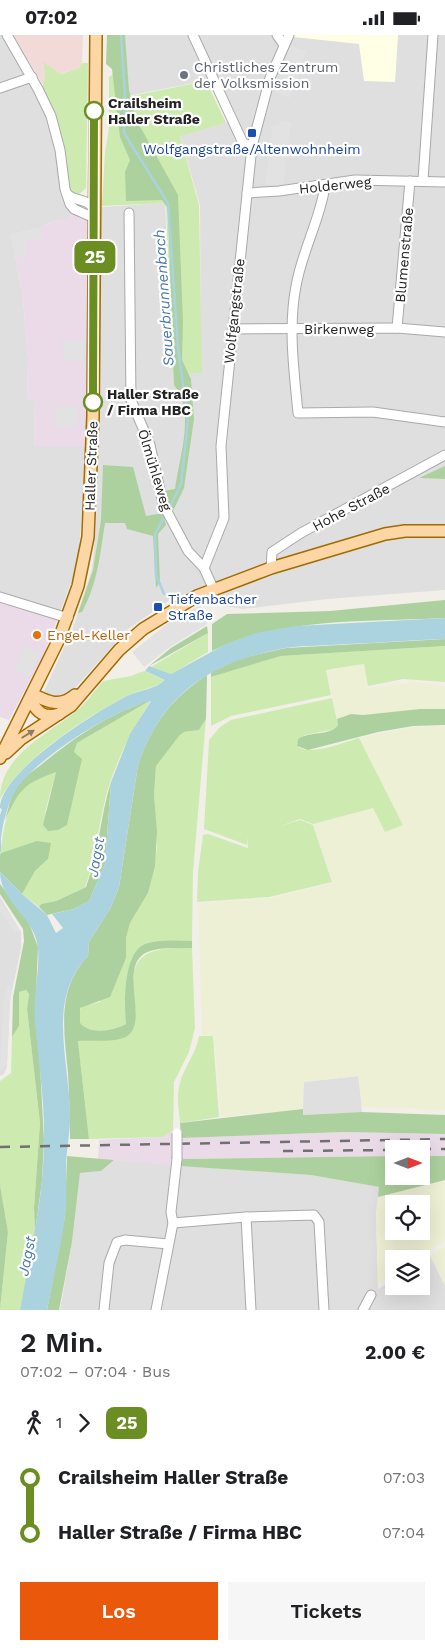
<!DOCTYPE html>
<html lang="de">
<head>
<meta charset="utf-8">
<style>
  :root { --surface:#fff; --page:#f6f6f6; --text:#202124; --muted:#757577; --accent:#ea580c }
  body { margin:0; font-family:"Work Sans",sans-serif; background:var(--page); color:var(--text); height:100vh; display:flex; flex-direction:column; font-size:19px; white-space:nowrap }
  * { box-sizing:border-box; margin:0 }
  p { font-size:16px; color:var(--muted) }
  .icon { flex:none; width:28px; height:28px; fill:none; stroke:currentColor; stroke-width:2; stroke-linecap:round; stroke-linejoin:round }
  .map { position:relative; height:1275px; overflow:hidden }
  .drawer { display:flex; flex-direction:column; background:var(--surface); flex:1 }
  .drawer>* { flex:none }
  .badge { padding:0 10px; border-radius:8px; font-size:18px; line-height:32px }
  .needle { width:32px; rotate:90deg }
  .controls { position:absolute; left:385px; top:1105px; display:grid; gap:10px }
  .controls a { display:grid; place-items:center; width:45px; height:45px; border-radius:0px; background:var(--surface); box-shadow:0 5px 20px #0002; font-size:25px }
  .map>.badge { position:absolute; translate:-50% -50%; box-shadow:0 0 0 2px #fff }
  .legs { display:flex; align-items:center; gap:8px; height:55px; padding:0 20px; font-size:16px }
  .legs p { margin-inline-start:auto }
  .head { display:flex; align-items:center; justify-content:space-between; height:85px; padding:0 20px }
  h1 { font-size:28px; font-weight:600; line-height:38px }
  .button { display:flex; gap:10px; margin-top:auto; padding:10px 20px }
  .button a { flex:1; height:58px; border-radius:0px; background:var(--accent); color:#fff; font-size:20px; font-weight:600; line-height:58px; text-align:center }
  .button a+a { background:var(--page); color:var(--text) }
  ul { padding:0 20px; list-style:none }
  li { display:flex; align-items:center; gap:18px; height:55px; font-size:19px }
  li i { display:grid; place-items:center; width:8px; height:100%; margin:0 6px; background:currentColor }
  li i::after { content:''; width:12px; height:12px; margin:-6px; border:4px solid; border-radius:50%; background:var(--surface) }
  li p { margin-inline-start:auto }
  li:first-child i { background:linear-gradient(#0000 50%,currentColor 0) }
  li:last-child i { background:linear-gradient(currentColor 50%,#0000 0) }
  .status { display:flex; justify-content:space-between; align-items:center; height:35px; padding:0 25px; background:var(--surface); direction:ltr }
  .status svg { height:14px; fill:currentColor }
  .map>svg:first-child { display:block }
</style>
</head>
<body>
<div class="status"><b>07:02</b><svg viewBox="0 0 49 12"><path d="M0 12V9h3v3zM5 12V6h3v6zM10 12V3h3v9zM15 12V0h3v12zM26 1h20v11H26zM47 4h2v5h-2z"/></svg></div>
<div class="map">
<svg width="445" height="1275" viewBox="0 0 445 1275">
  <rect width="100%" height="100%" fill="#f2efe9"/>
  <g fill="#e0dfdf">
    <polygon points="0,0 7,0 51,81 74,174 68,185 55,185 40,193 11,199 23,263 28,323 27,365 35,366 34,412 87,412 78,528 59,580 0,562"/>
    <polygon points="119,0 445,0 445,555 327,564 243,574 224,571 213,548 170,565 128,594 66,663 41,663 73,593 92,534 96,492 102,172 165,168 172,338 201,338 200,170 180,100 237,85 219,43 122,62"/>
    <polygon points="0,862 21,897 21,913 10,965 7,1032 4,1039 0,1041"/>
    <polygon points="359,1041 362,1077 303,1080 303,1047"/>
    <polygon points="114,1125 311,1140 380,1152 376,1179 378,1254 394,1244 394,1251 421,1251 421,1225 430,1220 445,1251 445,1275 60,1275 72,1207 80,1138 101,1136"/>
  </g>
  <polygon fill="#f2dad9" points="13,0 83,0 82,28 79,33 60,39 43,28 45,40 43,50"/>
  <g fill="#ebdbe8">
    <polygon points="74,174 91,176 87,412 34,412 35,366 27,366 28,323 23,263 11,199 40,193 55,185 68,185"/>
    <polygon points="0,562 59,580 44,619 9,685 0,682"/>
    <polygon points="173,1095 181,1103 344,1097 445,1099 445,1121 421,1121 421,1114 394,1114 394,1121 182,1124 181,1131 98,1124 99,1105 163,1102"/>
  </g>
  <polygon fill="#ffffe5" points="295,0 398,0 395,47 364,46 359,9 294,2"/>
  <g fill="#eef0d5" fill-rule="evenodd">
    <polygon points="364,629 369,653 414,647 445,651 445,674 420,674 363,680 351,679 337,684 327,636"/>
    <polygon points="445,691 445,1075 362,1072 358,1041 304,1047 303,1074 221,1082 214,1001 202,1000 198,868 270,863 333,848 313,789 374,772 403,790 359,703 413,692"/>
    <path d="M 445,1145 L 445,1206 L 416,1224 L 394,1224 L 394,1238 L 378,1249 L 376,1179 L 378,1162 ZM 394,1169 L 421,1169 L 421,1196 L 394,1196 Z"/>
    <polygon points="445,1211 445,1250 430,1220"/>
  </g>
  <g fill="#cdebb0">
    <polygon points="43,27 61,39 79,33 82,28 88,28 86,153 74,164 71,163 60,115 38,54 43,50 45,40"/>
    <polygon points="118,36 122,63 206,46 226,88 180,101 199,170 202,338 172,338 166,168 102,171 105,117 109,93 109,42"/>
    <polygon points="208,598 208,617 171,639 151,632"/>
    <polygon points="445,611 445,647 403,644 368,651 364,629 326,635 331,660 231,681 211,691 211,642 281,621"/>
    <path d="M 144,636 L 165,645 C 155,654 139,654 127,661 C 87,681 21,724 0,764 C 0,718 51,699 81,672 C 89,664 96,654 103,646 L 131,641 Z"/>
    <path d="M 332,663 L 338,690 L 336,694 L 305,700 L 298,704 L 297,711 C 309,722 345,707 359,703 L 403,790 L 385,797 L 373,773 L 313,789 L 300,784 L 278,792 L 300,785 L 313,790 L 332,847 L 269,862 L 197,867 L 198,837 L 203,800 L 208,799 L 248,813 L 247,802 L 247,810 L 204,794 L 209,705 L 220,692 L 231,685 Z"/>
    <path d="M 151,665 C 130,699 111,734 103,774 C 97,800 95,826 85,852 L 56,866 L 41,869 L 39,872 L 22,859 L 35,836 L 48,824 L 16,814 L 1,818 C 3,792 8,759 34,745 C 40,741 49,740 56,737 L 44,781 L 77,708 Z"/>
    <path d="M 206,684 L 193,837 L 192,906 L 153,907 L 130,932 L 125,959 L 126,989 C 113,996 90,1000 79,988 L 78,976 L 83,971 L 100,967 L 126,923 L 126,903 L 130,888 L 148,858 L 157,813 L 154,760 L 156,730 L 179,701 L 184,697 L 199,695 Z"/>
    <path d="M 192,913 L 195,993 L 189,1017 L 174,1047 L 173,1095 L 163,1102 L 89,1104 L 78,1006 L 120,1004 L 129,1000 L 134,936 C 142,910 170,914 192,913 Z"/>
    <polygon points="26,955 29,959 27,974 40,1088 34,1173 35,1197 20,1275 0,1275 8,1197 0,1150 0,1046 11,1038 12,1002 19,991 19,957"/>
    <path d="M 199,1001 L 213,1001 L 219,1082 L 180,1088 C 179,1075 176,1061 180,1048 C 184,1032 196,1019 199,1001 Z"/>
  </g>
  <g fill="#add19e">
    <path d="M 107,0 L 125,0 L 129,55 L 137,86 L 178,160 L 183,287 L 182,325 L 191,344 L 194,384 L 184,453 L 172,478 L 163,456 L 175,454 C 179,422 196,377 174,350 L 168,174 L 162,165 L 126,166 L 125,137 L 130,125 L 120,102 L 112,34 L 106,29 Z"/>
    <path d="M 103,430 L 133,432 L 146,481 L 163,478 L 166,490 L 158,499 L 160,547 L 156,553 L 153,501 L 127,494 L 125,488 L 105,488 C 100,520 98,547 82,577 L 78,578 L 93,535 L 101,485 Z"/>
    <polygon points="445,431 445,444 419,443"/>
    <path d="M 445,565 L 445,583 C 371,587 278,582 212,616 L 212,589 L 227,579 L 330,576 Z"/>
    <polygon points="207,591 208,598 149,631 171,613"/>
    <polygon points="445,604 445,611 281,621 211,642 211,638 214,636 241,623 286,613"/>
    <path d="M 207,640 L 206,684 L 199,695 L 184,697 L 179,701 L 156,731 L 154,760 L 157,797 L 155,831 L 148,858 L 130,888 L 126,903 L 126,923 L 110,962 L 80,973 L 80,988 C 90,1000 113,996 126,989 C 124,969 123,918 145,909 C 159,904 178,906 192,906 L 192,913 C 180,914 166,912 154,915 C 109,924 158,996 120,1004 C 107,1007 91,1005 78,1006 L 89,1104 L 70,1104 C 70,1082 69,1060 68,1038 C 64,997 56,954 88,921 L 89,907 L 111,872 L 119,852 L 138,730 C 152,689 172,663 207,640 Z"/>
    <path d="M 151,665 L 77,708 L 74,717 L 82,724 L 67,790 L 58,795 L 48,796 L 43,790 L 56,737 C 23,749 20,754 5,785 C 9,772 11,757 21,746 C 26,740 35,735 42,729 C 75,702 110,678 151,665 Z"/>
    <path d="M 420,674 L 445,674 L 445,690 L 413,691 L 378,697 L 308,715 L 297,711 L 298,704 C 309,696 331,701 338,690 L 337,684 L 351,679 L 363,680 Z"/>
    <path d="M 111,747 L 105,829 L 89,866 L 74,874 L 47,880 L 39,872 L 41,869 L 56,866 L 86,852 C 99,818 100,781 111,747 Z"/>
    <polygon points="37,806 51,808 48,824 35,836 22,859 0,837 0,820 1,818"/>
    <polygon points="0,849 29,888 38,912 35,985 39,1011 44,1105 42,1146 35,1197 34,1173 40,1088 27,974 29,959 26,955 19,957 19,991 12,1002 13,962 24,906 23,894 0,859"/>
    <polygon points="303,1074 303,1080 362,1077 445,1080 445,1099 344,1097 181,1103 180,1088"/>
    <polygon points="67,1121 114,1125 101,1136 80,1138 72,1207 59,1275 47,1275 65,1181"/>
    <polygon points="394,1121 394,1141 421,1141 421,1121 445,1121 445,1145 378,1162 379,1152 311,1140 181,1131 182,1124"/>
    <polygon points="0,1150 8,1197 0,1275"/>
  </g>
  <g fill="#e2e2e2">
    <polygon points="290,11 306,16 290,63 275,57"/>
    <polygon points="280,85 291,87 283,151 265,150 273,90 279,90"/>
    <polygon points="40,193 43,204 26,204 26,222 15,222 11,199"/>
    <polygon points="63,305 84,305 84,327 80,327 80,325 63,325"/>
    <rect x="55" y="372" width="23" height="19"/>
    <polygon points="200,570 207,589 170,612 144,632 132,617 171,586"/>
    <polygon points="25,611 40,618 28,642 14,635"/>
    <polygon points="0,866 20,895 15,898 0,876"/>
    <polygon points="8,950 11,951 7,1028 0,1036 3,968"/>
  </g>
  <path fill="#aad3df" d="M 445,583 L 445,604 C 412,605 379,608 346,609 C 326,611 304,610 285,613 C 212,627 163,657 138,730 L 119,852 L 111,872 L 89,907 L 88,921 C 74,935 67,952 64,972 C 60,1008 70,1046 70,1082 C 70,1098 67,1112 66,1128 C 66,1146 67,1163 65,1181 C 61,1213 53,1244 47,1275 L 20,1275 C 30,1219 44,1163 44,1106 C 45,1066 38,1025 35,985 C 33,961 40,936 38,913 C 35,882 0,867 0,837 L 22,859 L 47,880 L 56,898 L 63,893 L 52,879 L 74,874 L 89,866 L 105,829 L 111,747 L 130,699 L 151,666 C 114,674 30,726 13,760 C 7,772 2,791 1,804 C 1,810 2,814 0,820 L 0,780 L 2,774 L 0,773 C 0,737 95,677 127,661 C 139,655 156,654 165,645 L 145,636 L 149,631 L 171,639 L 224,610 L 256,598 L 296,591 Z"/>
  <g fill="none" stroke-linecap="round" stroke-linejoin="round">
    <g stroke="#aad3df" stroke-width="2.5">
      <polyline points="121,0 125,62 124,98 168,168 178,313 188,386 181,449 169,474"/>
      <polyline points="164,559 156,540 155,499 166,479"/>
    </g>
    <g stroke="#a9a9a9" stroke-width="11">
      <g id="minor">
        <polyline points="7,0 38,54 51,81 60,115 65,154 70,169 74,174 94,183"/>
        <polyline points="193,0 243,108 252,111"/>
        <polyline points="277,0 284,10"/>
        <polyline points="0,53 32,42"/>
        <polyline points="423,145 433,0"/>
        <path d="M 325,151 C 320,185 302,216 296,251 C 288,292 294,336 298,378 L 373,377 L 445,387"/>
        <polyline points="247,158 279,156 355,145 445,147"/>
        <path d="M 67,159 C 76,167 87,163 94,174 L 92,175"/>
        <polyline points="129,178 131,365 150,410 163,469 188,516 204,533"/>
        <polyline points="397,293 410,146"/>
        <polyline points="233,294 397,293 445,297"/>
        <polyline points="271,533 272,517 301,498 445,420"/>
        <polyline points="213,553 204,533 224,483 221,411 252,111 270,43 289,0"/>
        <polyline points="0,562 68,583"/>
        <polyline points="246,1182 251,1275"/>
        <polyline points="173,1188 246,1182 314,1180 319,1187 324,1275"/>
        <polyline points="104,1275 109,1228 117,1207 125,1205 168,1209"/>
        <polyline points="156,1275 173,1188 171,1177 177,1124"/>
        <polyline points="363,1275 371,1260"/>
      </g>
    </g>
    <g stroke="#a06b00" stroke-width="14">
      <g id="major">
        <path d="M 32,659 C 48,667 60,673 75,660"/>
        <path d="M 30,663 C 36,677 44,684 59,679"/>
        <polyline points="6,718 21,704 71,671 119,615 143,594 197,561 271,533 385,499 405,496 445,496"/>
        <polyline points="0,723 59,604 78,551 88,502 93,381 96,0"/>
      </g>
    </g>
    <use href="#minor" stroke="#fff" stroke-width="9"/>
    <use href="#major" stroke="#fcd6a4" stroke-width="11"/>
    <g stroke="#707070" stroke-width="2.5" stroke-dasharray="10 10" stroke-linecap="butt">
      <polyline points="0,1112 445,1104"/>
      <polyline points="421,1114 445,1114"/>
      <polyline points="283,1116 394,1115"/>
    </g>
    <g stroke="#a9a9a9" stroke-width="11" stroke-linecap="butt">
      <polyline id="minor-bridge" points="177,1098 177,1124"/>
    </g>
    <use href="#minor-bridge" stroke="#fff" stroke-width="9"/>
  </g>
  <defs><path id="oneway-solid" d="M-6-.8H1V-3.2L6.5 0L1 3.2V.8H-6Z" transform="scale(1.25)"/></defs>
  <use fill="#8f7c63" href="#oneway-solid" transform="translate(28 699) rotate(-32)"/>
  <g fill="none" stroke-linecap="round" stroke-linejoin="round">
    <g stroke="#fff" stroke-width="11">
      <polyline id="line-1" points="93,367 94,76"/>
    </g>
    <use href="#line-1" stroke="#6b8e23" stroke-width="8"/>
  </g>
  <circle fill="#6b7280" stroke="#fff" stroke-width="2" cx="184" cy="40" r="5"/>
  <g fill="#fff" stroke="#6b8e23" stroke-width="2.5">
    <circle cx="94" cy="76" r="9"/>
    <circle cx="93" cy="367" r="9"/>
  </g>
  <g fill="#1a4fb4" stroke="#fff" stroke-width="2">
    <rect x="247" y="93" width="10" height="10" rx="2.5"/>
    <rect x="153" y="567" width="10" height="10" rx="2.5"/>
  </g>
  <circle fill="#e8710a" stroke="#fff" stroke-width="2" cx="37" cy="600" r="5"/>
  <g text-anchor="middle" dominant-baseline="central" stroke-width="4.5" stroke-linejoin="round" paint-order="stroke">
    <g font-size="14" fill="#5b616d" stroke="#fff" text-anchor="start">
      <text x="194" y="32">Christliches Zentrum<tspan x="194" dy="16">der Volksmission</tspan></text>
    </g>
    <g font-size="14" font-weight="bold" fill="#222" stroke="#fff" text-anchor="start">
      <text x="108" y="68">Crailsheim<tspan x="108" dy="16">Haller Straße</tspan></text>
      <text x="107" y="359">Haller Straße<tspan x="107" dy="16">/ Firma HBC</tspan></text>
    </g>
    <g font-size="14" fill="#164399" stroke="#fff">
      <text x="252" y="114">Wolfgangstraße/Altenwohnheim</text>
      <text x="168" y="564" text-anchor="start">Tiefenbacher<tspan x="168" dy="16">Straße</tspan></text>
    </g>
    <g font-size="14" fill="#222" stroke="#fff">
      <text transform="translate(335 150) rotate(-6)">Holderweg</text>
      <text transform="translate(404 220) rotate(-85)">Blumenstraße</text>
      <text transform="translate(234 276) rotate(-84)">Wolfgangstraße</text>
      <text x="339" y="294">Birkenweg</text>
      <text transform="translate(91 431) rotate(-88)">Haller Straße</text>
      <text transform="translate(155 435) rotate(73)">Ölmühleweg</text>
      <text transform="translate(351 472) rotate(-28)">Hohe Straße</text>
    </g>
    <g font-size="14" fill="#c56008" stroke="#fff" text-anchor="start">
      <text x="47" y="600">Engel-Keller</text>
    </g>
    <g font-size="15" font-style="italic" fill="#4a7aab" stroke="#fff">
      <text transform="translate(164 263) rotate(-94)">Sauerbrunnenbach</text>
      <text transform="translate(96 822) rotate(-80)">Jagst</text>
      <text transform="translate(27 1221) rotate(-79)">Jagst</text>
    </g>
  </g>
</svg>
<div class="controls">
<a><svg class="needle" viewBox="-14 -14 28 28"><path d="M0-13l5 13h-10z" fill="#e53935"/><path d="M0 13l5-13h-10z" fill="#757577"/></svg></a>
<a><svg class="icon" aria-label="locate" viewBox="0 0 24 24"><circle cx="12" cy="12" r="6"/><path d="M12 2v4M12 18v4M2 12h4M18 12h4"/></svg></a>
<a><svg class="icon" aria-label="layers" viewBox="0 0 24 24"><path d="M12 4l9 5-9 5-9-5zM3 14l9 5 9-5"/></svg></a>
</div>
<b class="badge" style="left:95px;top:222px;background:#6b8e23;color:#fff">25</b>
</div>
<section class="drawer">
<div class="head"><div><h1>2 Min.</h1><p>07:02 – 07:04 · Bus</p></div><b>2.00 €</b></div>
<div class="legs"><svg class="icon" aria-label="walk" viewBox="0 0 24 24"><circle cx="13" cy="4" r="2"/><path d="M13 8l-2 6 4 7M11 14l-3 7M7 12l3-4h3l4 4"/></svg>1<svg class="icon" aria-label="forward" viewBox="0 0 24 24"><path d="M9 5l7 7-7 7"/></svg><b class="badge" style="background:#6b8e23;color:#fff">25</b></div>
<ul>
<li><i style="color:#6b8e23"></i><b>Crailsheim Haller Straße</b><p>07:03</p></li>
<li><i style="color:#6b8e23"></i><b>Haller Straße / Firma HBC</b><p>07:04</p></li>
</ul>
<div class="button"><a>Los</a><a>Tickets</a></div>
</section>
</body>
</html>
